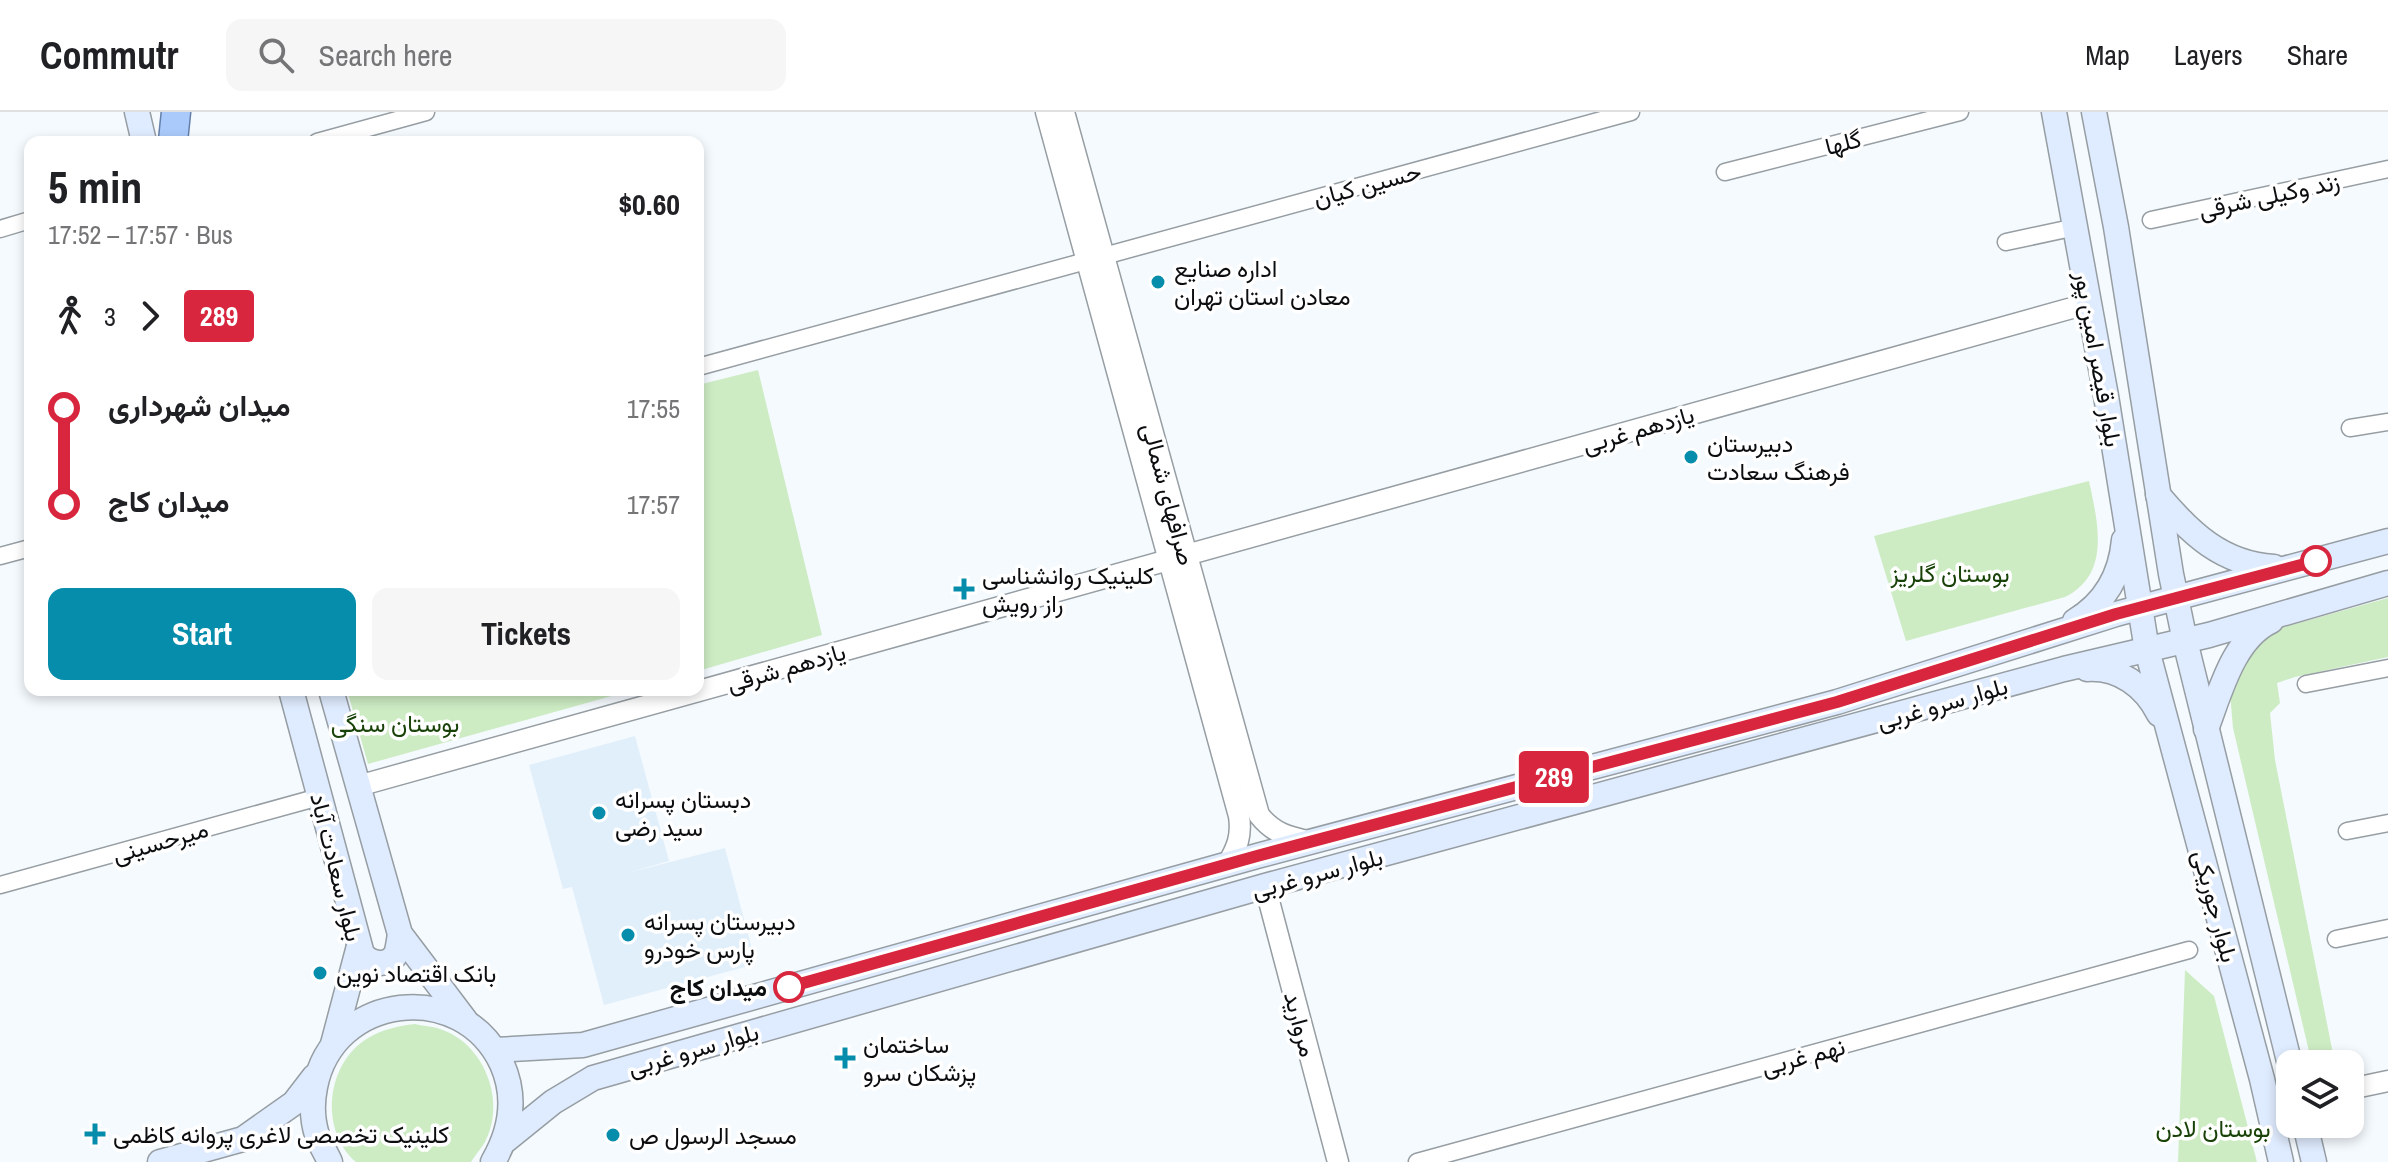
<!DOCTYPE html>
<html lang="en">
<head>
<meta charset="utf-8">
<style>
  :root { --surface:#fff; --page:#f6f6f6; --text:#202124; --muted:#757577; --line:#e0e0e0; --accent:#068dac }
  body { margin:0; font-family:"Archivo Narrow",Vazirmatn,sans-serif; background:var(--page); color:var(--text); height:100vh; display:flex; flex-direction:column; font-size:30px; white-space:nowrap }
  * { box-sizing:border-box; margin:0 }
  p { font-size:26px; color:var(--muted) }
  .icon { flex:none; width:44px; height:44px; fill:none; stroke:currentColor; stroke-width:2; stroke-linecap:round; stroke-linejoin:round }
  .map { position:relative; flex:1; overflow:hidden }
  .side { position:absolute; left:24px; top:24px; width:680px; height:560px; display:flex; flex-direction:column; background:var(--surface); border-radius:16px; box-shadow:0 4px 12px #0003 }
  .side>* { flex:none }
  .badge { padding:0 16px; border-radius:6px; font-size:28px; line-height:52px }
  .tools { position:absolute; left:2276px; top:938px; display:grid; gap:16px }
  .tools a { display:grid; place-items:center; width:88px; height:88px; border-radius:16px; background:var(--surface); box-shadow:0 4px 12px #0003; font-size:40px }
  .map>.badge { position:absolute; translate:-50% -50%; box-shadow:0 0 0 4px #fff }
  .legs { display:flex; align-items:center; gap:12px; height:88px; padding:0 24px; font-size:26px }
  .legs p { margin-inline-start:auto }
  .overview { display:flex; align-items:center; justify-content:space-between; height:136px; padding:0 24px }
  h1 { font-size:44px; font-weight:800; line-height:60px }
  .action { display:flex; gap:16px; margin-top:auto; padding:16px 24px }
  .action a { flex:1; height:92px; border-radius:16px; background:var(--accent); color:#fff; font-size:32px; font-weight:800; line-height:92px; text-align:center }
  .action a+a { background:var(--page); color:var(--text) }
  ul { padding:0 24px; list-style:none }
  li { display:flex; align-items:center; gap:28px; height:96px; font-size:30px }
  li i { display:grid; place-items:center; width:12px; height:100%; margin:0 10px; background:currentColor }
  li i::after { content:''; width:20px; height:20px; margin:-10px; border:6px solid; border-radius:50%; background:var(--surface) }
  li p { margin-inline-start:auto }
  li:first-child i { background:linear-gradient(#0000 50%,currentColor 0) }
  li:last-child i { background:linear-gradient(currentColor 50%,#0000 0) }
  header { display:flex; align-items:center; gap:48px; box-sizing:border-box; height:112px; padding:0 40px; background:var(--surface); border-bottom:2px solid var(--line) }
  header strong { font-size:38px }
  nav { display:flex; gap:44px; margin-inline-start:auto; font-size:28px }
  .search { width:560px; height:72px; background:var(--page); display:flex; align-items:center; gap:20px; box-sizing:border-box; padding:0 28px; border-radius:16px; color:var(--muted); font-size:30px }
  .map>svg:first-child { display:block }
</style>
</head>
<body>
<header>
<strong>Commutr</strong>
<div class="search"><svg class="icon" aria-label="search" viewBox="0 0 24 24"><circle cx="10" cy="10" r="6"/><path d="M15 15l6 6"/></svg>Search here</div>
<nav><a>Map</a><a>Layers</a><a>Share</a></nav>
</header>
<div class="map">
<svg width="2388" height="1050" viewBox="0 0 2388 1050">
  <rect width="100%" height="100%" fill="#f5fafe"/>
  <polygon fill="#e1effb" points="635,624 669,749 627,761 725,736 756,852 604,893 572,775 563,777 529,653"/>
  <g fill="#cdecc4">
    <polygon points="758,258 822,523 698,559 698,273"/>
    <path d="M 2089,369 C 2098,411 2111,462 2065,485 L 1906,529 L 1874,424 Z"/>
    <polygon points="2388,486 2388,545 2295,565 2277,571 2280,591 2270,601 2275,648 2335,952 2316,952 2311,948 2233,616 2230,581 2235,566 2266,520"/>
    <polygon points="347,578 633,578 368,652"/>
    <polygon points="2185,858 2214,884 2257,1050 2178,1050"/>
    <path d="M 415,912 C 423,914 432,914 440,917 C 484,931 507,989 485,1030 C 481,1037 475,1043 471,1050 L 356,1050 C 319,1018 326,951 368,926 C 383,917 398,914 415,912 Z"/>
  </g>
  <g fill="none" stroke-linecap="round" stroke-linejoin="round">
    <g stroke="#969ea3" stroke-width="19">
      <g id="minor">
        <polyline points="317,30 426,0"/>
        <polyline points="1725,60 1960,0"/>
        <polyline points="2151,108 2388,57"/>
        <polyline points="0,117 30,108"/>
        <polyline points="2006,130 2076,115"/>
        <polyline points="698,255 1631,0"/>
        <polyline points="2350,316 2388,310"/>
        <polyline points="0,444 30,436"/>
        <polyline points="2306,572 2388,556"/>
        <polyline points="2347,719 2388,711"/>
        <polyline points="0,773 319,685"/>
        <polyline points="2336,827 2388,816"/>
        <polyline points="1417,1050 2189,838"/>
      </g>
    </g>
    <g stroke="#969ea3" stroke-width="23">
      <g id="tertiary">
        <path d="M 1046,0 L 1239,704 C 1242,724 1237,736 1227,753"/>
        <path d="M 1064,0 L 1259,703 C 1274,722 1289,725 1312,730"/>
        <polyline points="358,674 2090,191"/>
        <polyline points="1265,774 1338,1050"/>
        <polyline points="2350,977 2388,969"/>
      </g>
    </g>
    <g stroke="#969ea3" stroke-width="27">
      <g id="secondary">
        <polyline points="137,0 144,30"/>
        <polyline points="2054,0 2106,284 2147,538 2262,967 2281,1050"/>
        <polyline points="2094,0 2116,115 2171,462 2185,529 2290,953"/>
        <path d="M 2158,383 C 2190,421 2222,452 2274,455"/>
        <path d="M 2075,509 C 2105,491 2121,462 2124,428"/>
        <path d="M 2087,557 C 2119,555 2145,574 2159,602"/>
        <path d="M 291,578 L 362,842 C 370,852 388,856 396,842 C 398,837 399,828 400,822"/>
        <polyline points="331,578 400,822 465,908"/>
        <path d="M 2206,617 C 2220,581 2233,527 2271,509"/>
        <polyline points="333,932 359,834"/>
        <polyline points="495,938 583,933 1257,744 1837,590 2116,502 2388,429"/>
        <polyline points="2305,1012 2314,1050"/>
        <polyline points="506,1028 553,990 593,966 1265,774 2064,557 2209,523 2388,471"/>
        <polyline points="160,1050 243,1027 294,991 314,965"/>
        <path d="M 330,1050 C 326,1041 320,1032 317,1023 C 312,1007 312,990 315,975 C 333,881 462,866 502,952 C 517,986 511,1019 493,1050"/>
      </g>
    </g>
    <g stroke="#647fa8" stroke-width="31">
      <polyline id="trunk" points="173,29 176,0"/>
    </g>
    <use href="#minor" stroke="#fff" stroke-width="16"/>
    <use href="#tertiary" stroke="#fff" stroke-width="20"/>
    <use href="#secondary" stroke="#dfebfe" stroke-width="24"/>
    <use href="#trunk" stroke="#aacafb" stroke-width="28"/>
  </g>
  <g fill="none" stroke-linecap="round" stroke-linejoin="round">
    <g stroke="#fff" stroke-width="18">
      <polyline id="line-1" points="789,875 1257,744 1837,590 2116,502 2316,449"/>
    </g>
    <use href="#line-1" stroke="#d7263d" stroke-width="12"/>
  </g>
  <g fill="#068dac" stroke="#fff" stroke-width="3">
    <circle cx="1158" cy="170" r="8"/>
    <circle cx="1691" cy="345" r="8"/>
    <path d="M960 465h8v8h8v8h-8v8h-8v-8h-8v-8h8z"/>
    <circle cx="599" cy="701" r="8"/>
    <circle cx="628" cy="823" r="8"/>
    <circle cx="320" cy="861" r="8"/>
    <path d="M841 934h8v8h8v8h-8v8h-8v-8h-8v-8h8z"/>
    <path d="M91 1010h8v8h8v8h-8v8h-8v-8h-8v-8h8z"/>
    <circle cx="613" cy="1023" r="8"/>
  </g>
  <g fill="#fff" stroke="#d7263d" stroke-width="4">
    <circle cx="2316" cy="449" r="14"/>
    <circle cx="789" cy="875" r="14"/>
  </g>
  <g text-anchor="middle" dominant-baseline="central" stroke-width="7" stroke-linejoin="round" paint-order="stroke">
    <g font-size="24" fill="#0b0d0f" stroke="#fff">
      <text transform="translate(1843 30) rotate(-14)">گلها</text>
      <text transform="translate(1367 72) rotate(-15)">حسین کیان</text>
      <text transform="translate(2269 83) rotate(-12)">زند وکیلی شرقی</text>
      <text transform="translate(2099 247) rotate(80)">بلوار قیصر امین پور</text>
      <text transform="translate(1638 317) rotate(-16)">یازدهم غربی</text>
      <text transform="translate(1169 382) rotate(75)">صرافهای شمالی</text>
      <text transform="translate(786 555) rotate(-16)">یازدهم شرقی</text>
      <text transform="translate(1942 591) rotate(-16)">بلوار سرو غربی</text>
      <text transform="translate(160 729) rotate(-16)">میرحسینی</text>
      <text transform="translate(337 755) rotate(76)">بلوار سعادت آباد</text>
      <text transform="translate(1317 761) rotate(-15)">بلوار سرو غربی</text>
      <text transform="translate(2216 794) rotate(75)">بلوار جوریکی</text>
      <text transform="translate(1301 912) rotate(75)">مروارید</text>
      <text transform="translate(693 937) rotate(-16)">بلوار سرو غربی</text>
      <text transform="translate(1803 944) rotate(-15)">نهم غربی</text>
    </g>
    <g font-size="24" fill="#0b0d0f" stroke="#fff" text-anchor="start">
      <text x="1174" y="156">اداره صنایع<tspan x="1174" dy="28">معادن استان تهران</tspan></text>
      <text x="1707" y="331">دبیرستان<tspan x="1707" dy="28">فرهنگ سعادت</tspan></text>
      <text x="982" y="463">کلینیک روانشناسی<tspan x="982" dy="28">راز رویش</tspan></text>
      <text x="615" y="687">دبستان پسرانه<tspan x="615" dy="28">سید رضی</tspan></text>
      <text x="644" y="809">دبیرستان پسرانه<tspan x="644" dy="28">پارس خودرو</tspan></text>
      <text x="336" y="861">بانک اقتصاد نوین</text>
      <text x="863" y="932">ساختمان<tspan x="863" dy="28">پزشکان سرو</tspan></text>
      <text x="113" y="1022">کلینیک تخصصی لاغری پروانه کاظمی</text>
      <text x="629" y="1023">مسجد الرسول ص</text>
    </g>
    <g font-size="24" fill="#184207" stroke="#fff">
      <text x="1950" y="461">بوستان گلریز</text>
      <text x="395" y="611">بوستان سنگی</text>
      <text x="2213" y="1016">بوستان لادن</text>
    </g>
    <g font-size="24" font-weight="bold" fill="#0b0d0f" stroke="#fff" text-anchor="end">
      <text x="767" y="875">میدان کاج</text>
    </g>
  </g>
</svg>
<div class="tools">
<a><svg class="icon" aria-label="layers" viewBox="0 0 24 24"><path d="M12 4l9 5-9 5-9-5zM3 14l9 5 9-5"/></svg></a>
</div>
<b class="badge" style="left:1554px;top:665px;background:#d7263d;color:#fff">289</b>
<section class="side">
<div class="overview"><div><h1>5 min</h1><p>17:52 – 17:57 · Bus</p></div><b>$0.60</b></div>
<div class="legs"><svg class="icon" aria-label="walk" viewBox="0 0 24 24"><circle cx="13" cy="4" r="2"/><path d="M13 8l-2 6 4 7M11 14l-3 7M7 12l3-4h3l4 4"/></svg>3<svg class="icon" aria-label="forward" viewBox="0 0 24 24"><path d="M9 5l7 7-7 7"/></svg><b class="badge" style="background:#d7263d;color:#fff">289</b></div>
<ul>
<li><i style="color:#d7263d"></i><b>میدان شهرداری</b><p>17:55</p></li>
<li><i style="color:#d7263d"></i><b>میدان کاج</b><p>17:57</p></li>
</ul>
<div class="action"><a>Start</a><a>Tickets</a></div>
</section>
</div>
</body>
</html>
